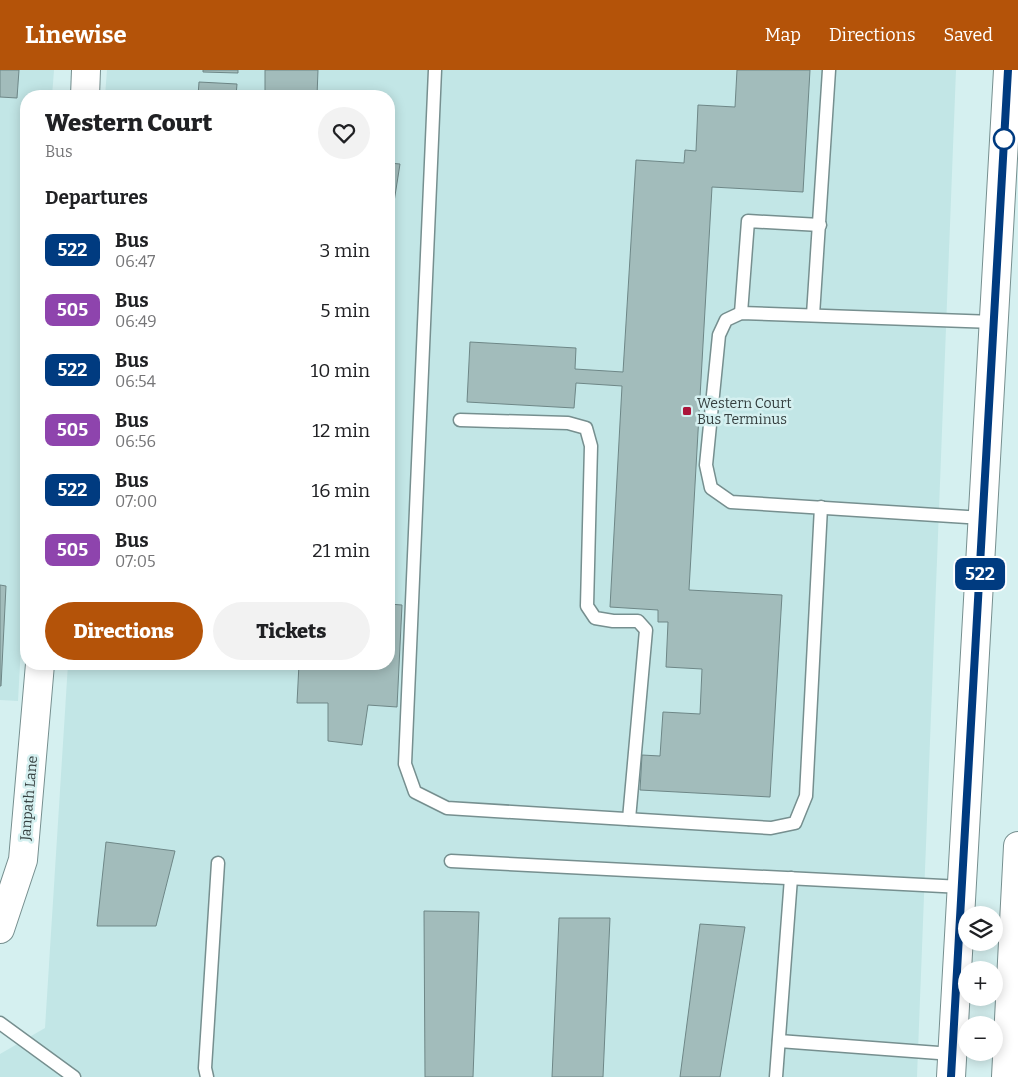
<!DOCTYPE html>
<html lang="en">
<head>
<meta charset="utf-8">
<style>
  :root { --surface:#fff; --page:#f2f2f2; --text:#202124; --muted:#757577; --accent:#b45309 }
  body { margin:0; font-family:Bitter,serif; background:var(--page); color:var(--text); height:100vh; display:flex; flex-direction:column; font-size:19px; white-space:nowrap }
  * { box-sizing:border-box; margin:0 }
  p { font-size:16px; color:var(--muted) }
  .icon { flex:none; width:28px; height:28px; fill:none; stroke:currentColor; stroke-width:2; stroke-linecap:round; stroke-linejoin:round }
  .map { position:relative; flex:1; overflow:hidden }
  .panel { position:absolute; left:20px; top:20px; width:375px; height:580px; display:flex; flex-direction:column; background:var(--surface); border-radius:20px; box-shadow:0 2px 12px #0003 }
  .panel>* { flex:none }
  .badge { padding:0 10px; border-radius:8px; font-size:18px; line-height:32px }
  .controls { position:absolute; left:958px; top:836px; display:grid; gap:10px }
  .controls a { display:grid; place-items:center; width:45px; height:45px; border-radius:50%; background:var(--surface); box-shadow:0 2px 12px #0003; font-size:25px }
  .map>.badge { position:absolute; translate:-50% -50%; box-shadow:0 0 0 2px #fff }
  h2 { padding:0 25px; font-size:19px; line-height:45px }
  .round { display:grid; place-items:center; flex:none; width:52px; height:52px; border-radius:26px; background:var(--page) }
  .summary { display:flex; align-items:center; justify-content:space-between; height:85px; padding:0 25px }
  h1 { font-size:24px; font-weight:800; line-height:38px }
  .cta { display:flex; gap:10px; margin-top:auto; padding:10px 25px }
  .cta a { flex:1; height:58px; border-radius:30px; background:var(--accent); color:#fff; font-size:20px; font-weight:800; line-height:58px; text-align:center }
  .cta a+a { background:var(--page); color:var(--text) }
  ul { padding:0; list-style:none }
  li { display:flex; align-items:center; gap:15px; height:60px; padding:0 25px }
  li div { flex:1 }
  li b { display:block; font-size:19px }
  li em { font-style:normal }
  li .badge { min-width:55px; font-weight:700; text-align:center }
  header { display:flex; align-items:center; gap:30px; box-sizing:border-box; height:70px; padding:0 25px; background:var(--accent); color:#fff }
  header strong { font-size:24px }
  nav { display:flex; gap:28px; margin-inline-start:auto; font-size:18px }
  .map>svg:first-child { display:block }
</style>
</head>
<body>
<header>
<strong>Linewise</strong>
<nav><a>Map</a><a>Directions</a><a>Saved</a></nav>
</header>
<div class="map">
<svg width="1018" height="1007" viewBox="0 0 1018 1007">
  <rect width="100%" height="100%" fill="#d5f0f0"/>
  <g fill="#c2e6e6">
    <polygon points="0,0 54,0 52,26 26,26 26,485 18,631 0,630"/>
    <polygon points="107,0 956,0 917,1007 0,1007 0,984 45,958 68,594 389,594 389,26 105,26"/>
  </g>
  <g fill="#a2bcbb" stroke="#6e8787">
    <polygon points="0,0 19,0 17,28 0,27"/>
    <polygon points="203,0 238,0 238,3 203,2"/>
    <polygon points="265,0 318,0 317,26 265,26"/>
    <polygon points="737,0 810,0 803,122 712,117 689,520 782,525 770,727 640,720 642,685 660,686 663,642 700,644 702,599 666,597 668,552 658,552 658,540 610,537 622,316 576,313 574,338 467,332 470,272 576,278 575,299 623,302 636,90 684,93 685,80 696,81 698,35 735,37"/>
    <polygon points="199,12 237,14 236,26 198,26"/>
    <polygon points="389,93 400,94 391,151 389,151"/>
    <polygon points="0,515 6,516 1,616 0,616"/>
    <polygon points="389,534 402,535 397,637 368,635 362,675 328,671 328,633 297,633 299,594 389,594"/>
    <polygon points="106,772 175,781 156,856 97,856"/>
    <polygon points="424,841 479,842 473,1007 425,1007"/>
    <polygon points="559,848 610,848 603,1007 552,1007"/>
    <polygon points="700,854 745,857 720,1007 680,1007"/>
  </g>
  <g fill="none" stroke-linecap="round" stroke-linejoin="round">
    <g stroke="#768f8f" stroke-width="15">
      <g id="service">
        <polyline points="435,0 405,694 415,722 447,738 771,758 795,753 806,726 821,437"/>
        <polyline points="741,243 748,151 820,155"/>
        <polyline points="813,245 829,0"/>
        <polyline points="460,350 568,353 586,358 591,376 587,536 595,548 613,551 638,551 646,560 629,749"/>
        <polyline points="983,448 731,432 711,418 706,395 719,265 726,250 741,243 994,252"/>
        <polyline points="451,791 962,817"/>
        <polyline points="0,953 74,1007"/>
        <polyline points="779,971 952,984"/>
        <polyline points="207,1007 205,998 218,793"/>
        <polyline points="776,1007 791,808"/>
      </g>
    </g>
    <g stroke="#768f8f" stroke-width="30">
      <g id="tertiary">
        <polyline points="85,26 86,0"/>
        <polyline points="0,859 23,790 40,594"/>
      </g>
    </g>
    <g stroke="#768f8f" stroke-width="30">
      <g id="secondary">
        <polyline points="951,1007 1008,0"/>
        <polyline points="1006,1007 1018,776"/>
      </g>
    </g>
    <use href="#service" stroke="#fff" stroke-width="12"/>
    <use href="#tertiary" stroke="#fff" stroke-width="28"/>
    <use href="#secondary" stroke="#fff" stroke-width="28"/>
  </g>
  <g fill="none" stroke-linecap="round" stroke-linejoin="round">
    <g stroke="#fff" stroke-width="11">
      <polyline id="line" points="951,1007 1008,0"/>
    </g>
    <use href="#line" stroke="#003b80" stroke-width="8"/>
  </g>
  <circle fill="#fff" stroke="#003b80" stroke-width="2.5" cx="1004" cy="69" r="10"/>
  <rect fill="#ab153a" stroke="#d5f0f0" stroke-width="2" x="682" y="336" width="10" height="10" rx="2.5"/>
  <g text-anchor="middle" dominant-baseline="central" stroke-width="5" stroke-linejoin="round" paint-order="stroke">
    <g font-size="14" fill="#353f3f" stroke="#d5f0f0" text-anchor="start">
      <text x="697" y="333">Western Court<tspan x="697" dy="16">Bus Terminus</tspan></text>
    </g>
    <g font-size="14" fill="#353f3f" stroke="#d5f0f0">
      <text transform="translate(29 728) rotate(-85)">Janpath Lane</text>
    </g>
  </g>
</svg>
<div class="controls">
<a><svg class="icon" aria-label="layers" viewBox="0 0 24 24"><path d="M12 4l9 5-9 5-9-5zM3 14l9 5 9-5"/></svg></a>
<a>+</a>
<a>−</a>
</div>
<b class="badge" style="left:980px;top:504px;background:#003b80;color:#fff">522</b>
<section class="panel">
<div class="summary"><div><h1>Western Court</h1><p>Bus</p></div><a class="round"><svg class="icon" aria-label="heart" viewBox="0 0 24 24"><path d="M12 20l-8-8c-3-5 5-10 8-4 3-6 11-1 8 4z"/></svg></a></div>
<h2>Departures</h2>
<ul>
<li><span class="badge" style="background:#003b80;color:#fff">522</span><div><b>Bus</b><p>06:47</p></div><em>3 min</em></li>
<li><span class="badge" style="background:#8e44ad;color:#fff">505</span><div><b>Bus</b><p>06:49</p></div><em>5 min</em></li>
<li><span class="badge" style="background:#003b80;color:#fff">522</span><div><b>Bus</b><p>06:54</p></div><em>10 min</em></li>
<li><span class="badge" style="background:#8e44ad;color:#fff">505</span><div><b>Bus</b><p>06:56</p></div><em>12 min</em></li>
<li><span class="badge" style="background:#003b80;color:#fff">522</span><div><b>Bus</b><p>07:00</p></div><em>16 min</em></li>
<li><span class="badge" style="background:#8e44ad;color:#fff">505</span><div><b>Bus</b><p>07:05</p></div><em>21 min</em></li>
</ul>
<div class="cta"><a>Directions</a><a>Tickets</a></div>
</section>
</div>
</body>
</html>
